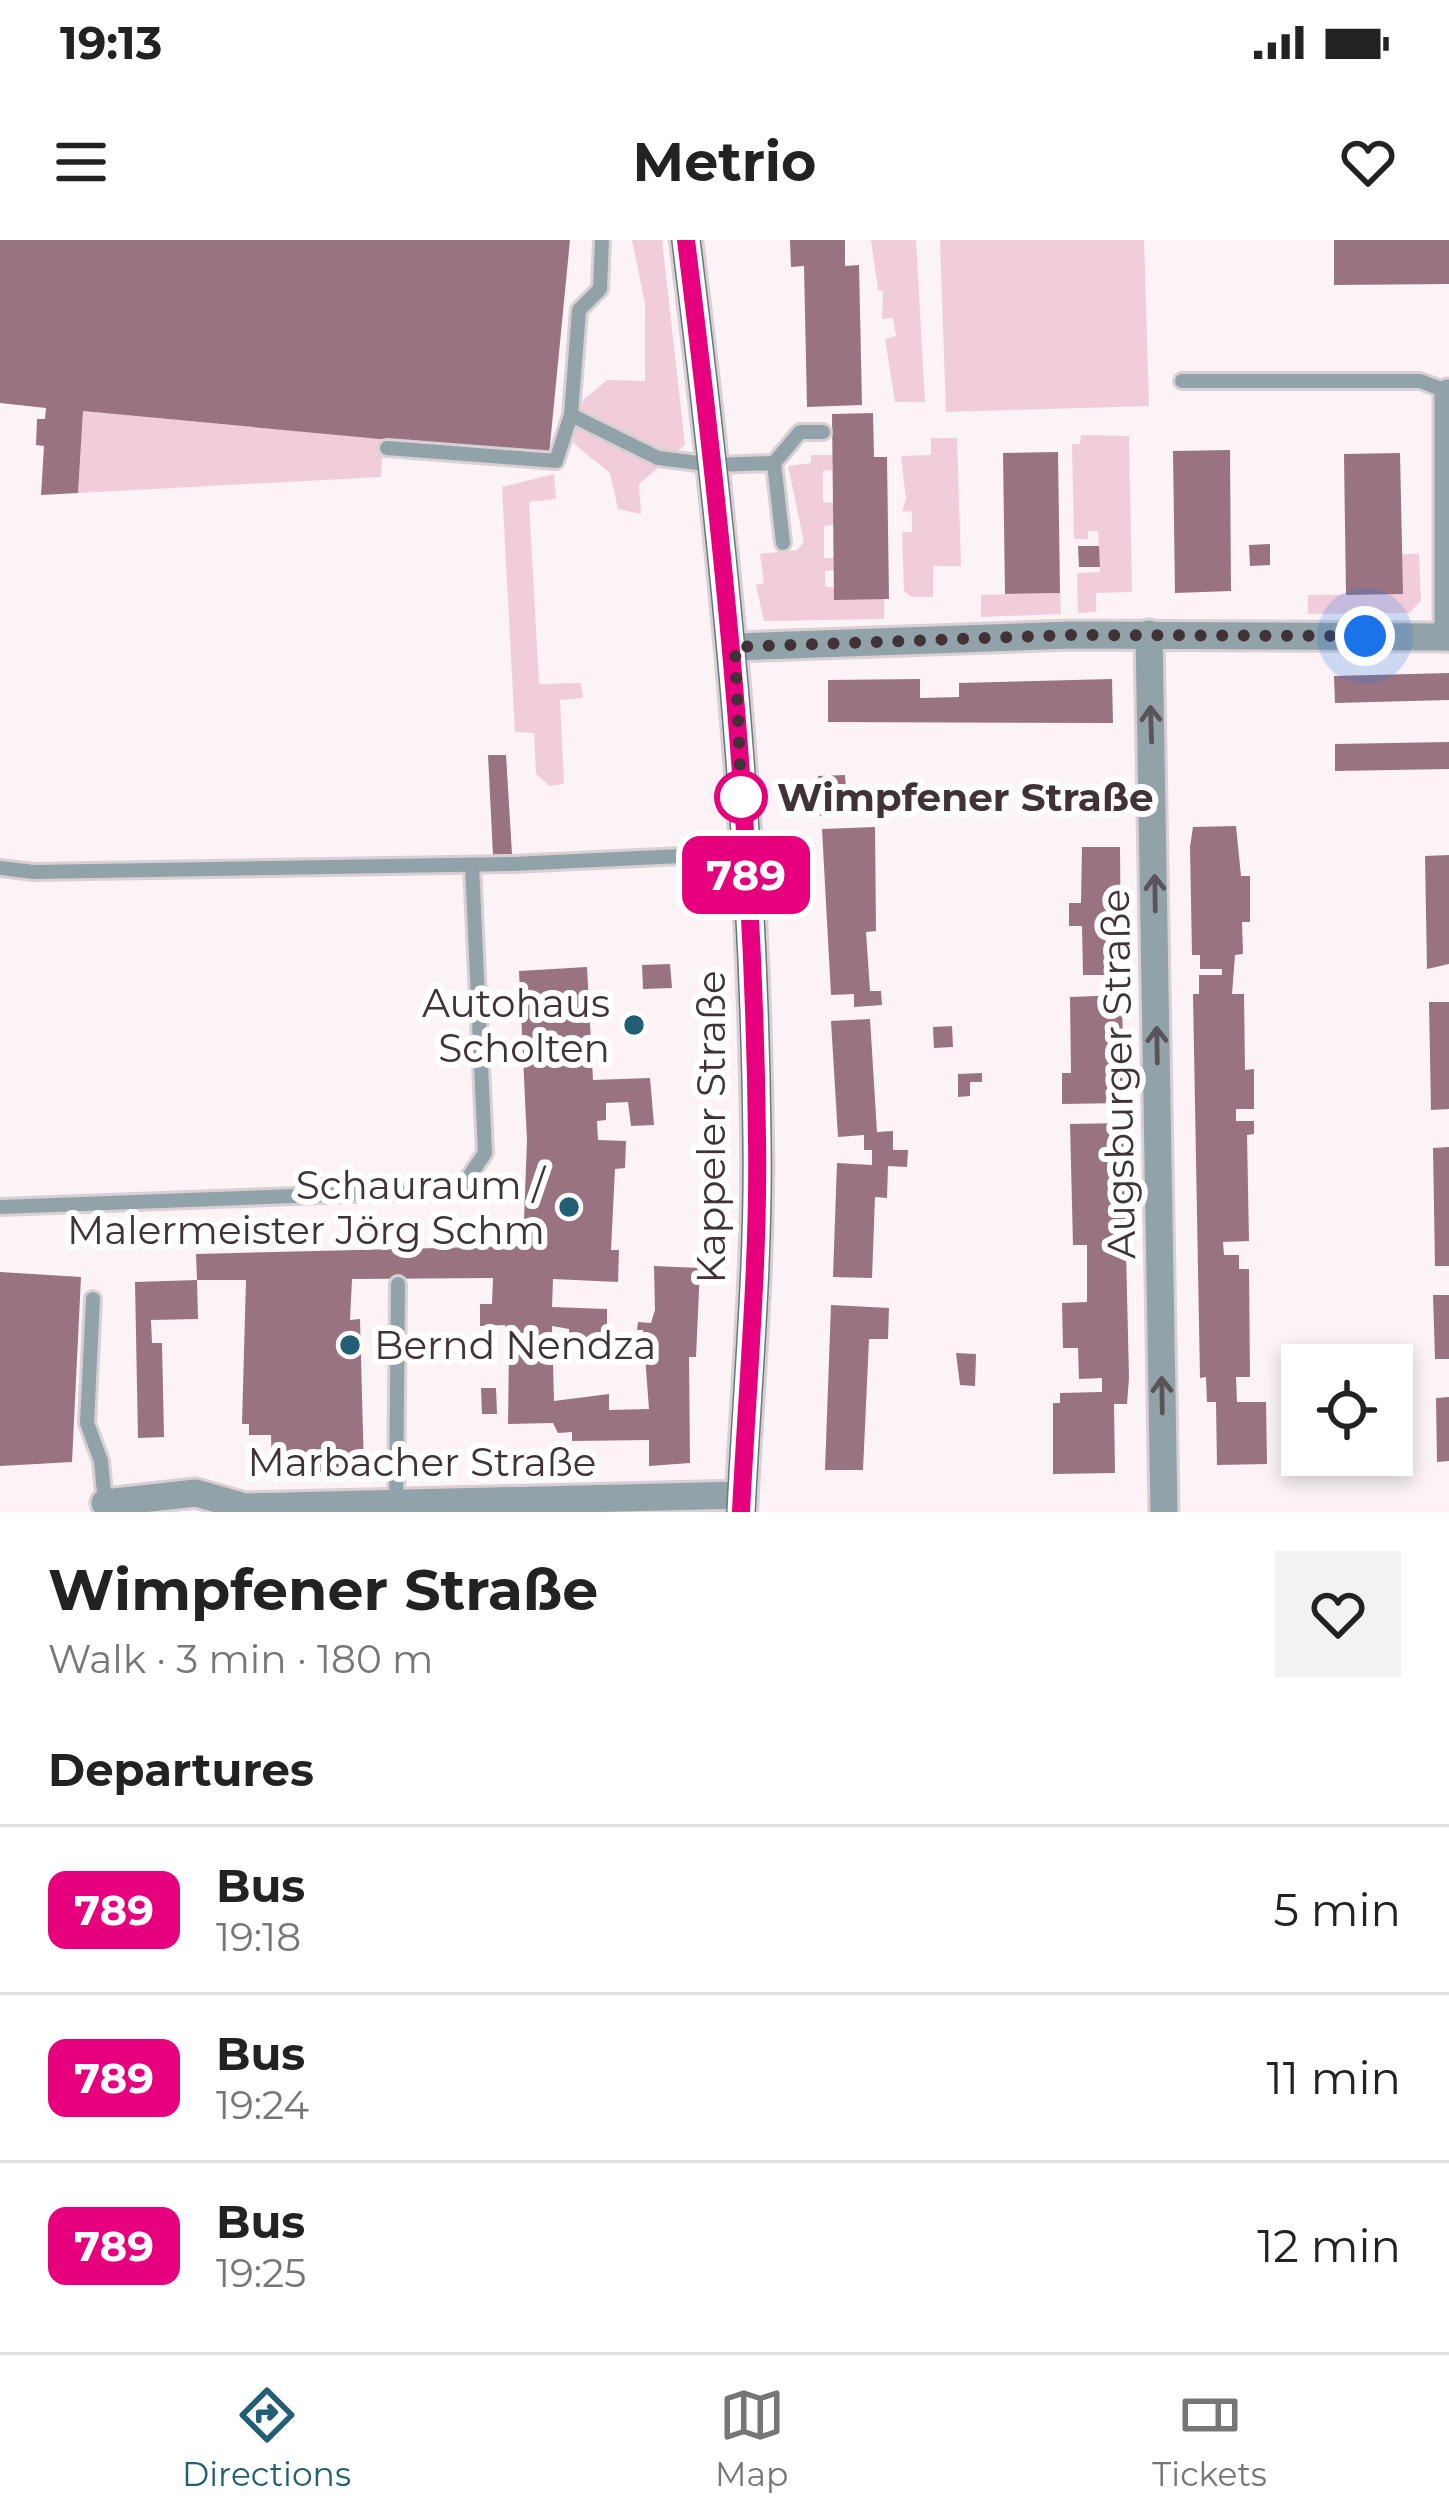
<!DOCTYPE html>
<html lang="en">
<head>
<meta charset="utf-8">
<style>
  :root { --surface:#fff; --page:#f2f2f2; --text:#222; --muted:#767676; --line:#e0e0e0; --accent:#225f76 }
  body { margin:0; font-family:Montserrat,sans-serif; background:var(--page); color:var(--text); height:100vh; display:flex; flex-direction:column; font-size:45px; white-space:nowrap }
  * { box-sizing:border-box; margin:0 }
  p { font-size:39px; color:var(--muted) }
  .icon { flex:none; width:66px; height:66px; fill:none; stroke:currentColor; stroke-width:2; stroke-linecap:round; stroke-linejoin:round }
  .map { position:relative; height:1272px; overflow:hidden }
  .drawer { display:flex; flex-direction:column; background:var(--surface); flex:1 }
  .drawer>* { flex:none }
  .badge { padding:0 24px; border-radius:18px; font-size:42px; line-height:78px }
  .controls { position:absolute; left:1281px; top:1104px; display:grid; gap:24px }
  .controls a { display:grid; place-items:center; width:132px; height:132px; border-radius:0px; background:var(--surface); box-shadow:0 6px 18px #0003; font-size:60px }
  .you { position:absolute; width:60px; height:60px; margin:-30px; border:9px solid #fff; border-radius:50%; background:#1a73e8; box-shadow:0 0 0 18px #1a73e833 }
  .map>.badge { position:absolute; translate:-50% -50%; box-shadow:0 0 0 6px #fff }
  h2 { padding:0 48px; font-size:45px; line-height:108px }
  .round { display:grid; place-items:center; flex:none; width:126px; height:126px; border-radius:0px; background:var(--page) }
  .summary { display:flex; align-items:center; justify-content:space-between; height:204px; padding:0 48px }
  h1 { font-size:57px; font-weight:700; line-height:90px }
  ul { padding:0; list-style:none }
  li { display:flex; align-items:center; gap:36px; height:168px; padding:0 48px; border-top:3px solid var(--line) }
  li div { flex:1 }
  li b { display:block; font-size:45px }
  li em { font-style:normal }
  li .badge { min-width:132px; font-weight:700; text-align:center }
  .status { display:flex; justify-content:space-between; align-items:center; height:84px; padding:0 60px; background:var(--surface); direction:ltr }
  .status svg { height:33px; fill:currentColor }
  header { display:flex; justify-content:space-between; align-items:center; height:156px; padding:0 48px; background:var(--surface); font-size:54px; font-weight:700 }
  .dock { display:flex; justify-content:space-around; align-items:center; height:168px; border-top:3px solid var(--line); background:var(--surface); font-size:33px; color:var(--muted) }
  .dock a { display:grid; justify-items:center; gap:6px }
  .dock .selected { color:var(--accent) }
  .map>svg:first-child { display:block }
</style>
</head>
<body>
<div class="status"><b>19:13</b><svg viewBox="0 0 49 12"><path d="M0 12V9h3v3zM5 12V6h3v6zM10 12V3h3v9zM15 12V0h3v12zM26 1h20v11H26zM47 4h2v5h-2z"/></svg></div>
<header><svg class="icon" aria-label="menu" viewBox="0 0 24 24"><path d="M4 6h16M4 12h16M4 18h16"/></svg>Metrio<svg class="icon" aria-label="heart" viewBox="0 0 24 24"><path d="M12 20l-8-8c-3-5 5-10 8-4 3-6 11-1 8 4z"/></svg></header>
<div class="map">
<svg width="1449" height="1272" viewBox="0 0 1449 1272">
  <rect width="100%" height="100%" fill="#fbf3f6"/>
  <g fill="#f1cddb">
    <polygon points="632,0 662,0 685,205 639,244 641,274 618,269 610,233 573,203 583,160 607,140 645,141 645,63"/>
    <polygon points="871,0 916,0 925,162 895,162 885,99 896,96 893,78 882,79 883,51 878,50"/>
    <polygon points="940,0 1144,0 1149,166 946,172"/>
    <polygon points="83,171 383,199 381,237 78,253"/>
    <polygon points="1081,195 1129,196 1132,352 1096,353 1096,372 1078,373 1077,333 1100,332 1098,291 1088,291 1088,299 1074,299 1072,204 1080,204"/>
    <polygon points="931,198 957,198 961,326 933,326 933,357 912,357 904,351 902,292 912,292 912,272 902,271 906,259 901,216 931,215"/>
    <polygon points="811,215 833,215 832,230 823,231 823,262 833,263 833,285 824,286 824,318 834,318 834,330 825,331 825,346 884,359 884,379 764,381 756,345 764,343 760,314 797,310 804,302 788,226 811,223"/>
    <polygon points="554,234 556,259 529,262 539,444 581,443 583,458 560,460 564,544 549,546 536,534 534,493 515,492 502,247"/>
    <polygon points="1402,314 1419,314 1421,361 1409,373 1308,374 1308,355 1402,354"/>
    <polygon points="1060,353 1061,374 981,377 981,355"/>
  </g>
  <g fill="#997382">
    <polygon points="0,0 570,0 549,215 83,171 78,253 41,255 44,206 36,205 37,179 45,179 46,168 0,163"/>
    <polygon points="790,0 845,0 845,26 859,25 862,165 807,167 804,26 791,27"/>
    <polygon points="1334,0 1449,0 1449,44 1334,45"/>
    <polygon points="873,173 874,217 887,217 889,359 834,360 832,174"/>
    <polygon points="1230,210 1231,351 1175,353 1173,211"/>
    <polygon points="1058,212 1060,353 1005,354 1003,213"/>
    <polygon points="1400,213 1403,354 1346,355 1344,214"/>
    <polygon points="1270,304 1270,325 1250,326 1249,305"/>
    <polygon points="1078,306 1099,306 1100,327 1079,327"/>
    <polygon points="1449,433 1449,460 1335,463 1334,436"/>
    <polygon points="920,439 920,458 959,457 959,443 1112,439 1113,483 828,482 828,440"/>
    <polygon points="1449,502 1449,529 1335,531 1335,504"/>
    <polygon points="488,515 506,515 512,614 493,615"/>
    <polygon points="845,535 848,574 820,576 818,536"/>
    <polygon points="1080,548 1107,548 1108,575 1080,576"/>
    <polygon points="1236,586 1241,636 1250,636 1250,682 1242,682 1243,714 1235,715 1232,754 1244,754 1245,830 1254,829 1254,869 1236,869 1236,881 1254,881 1254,894 1247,895 1249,1001 1223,1002 1224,1015 1239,1015 1239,1029 1249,1029 1250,1137 1236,1137 1237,1162 1266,1162 1267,1224 1217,1225 1216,1162 1207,1162 1206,1137 1200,1138 1193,754 1199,754 1199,735 1222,735 1222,729 1200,729 1200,715 1192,715 1190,607 1193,587"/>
    <polygon points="875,587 876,691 866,692 870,751 881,751 882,765 854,767 854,754 831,755 822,589"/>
    <polygon points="1082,607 1120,607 1121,735 1083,735 1082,686 1069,686 1069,663 1081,663"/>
    <polygon points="1449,615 1449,724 1427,729 1425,616"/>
    <polygon points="670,724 672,748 643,749 642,725"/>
    <polygon points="587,727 593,840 650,838 654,885 631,886 628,862 606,863 606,880 597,881 598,900 626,901 625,928 615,929 611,1010 619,1010 618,1042 553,1039 552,1067 607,1069 607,1104 569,1103 569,1089 552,1086 554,1161 609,1154 609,1170 649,1169 643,1090 637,1090 638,1082 651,1083 655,1070 654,1026 700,1028 696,1117 689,1117 690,1223 649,1226 649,1200 572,1201 572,1192 558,1193 553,1183 508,1184 509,1108 526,1108 526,1093 505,1093 505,1085 480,1086 480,1064 492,1064 493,1038 352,1039 350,1080 360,1079 364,1231 272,1233 271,1195 249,1195 249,1184 242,1184 246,1040 197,1040 198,1079 151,1080 152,1103 162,1103 164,1197 138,1198 135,1042 197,1040 196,1014 523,1006 527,901 519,731"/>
    <polygon points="1122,755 1124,863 1062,864 1062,833 1071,833 1070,757"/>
    <polygon points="1429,762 1449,762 1449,869 1431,870"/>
    <polygon points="870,779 877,892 893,891 893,910 908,910 907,927 888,926 887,958 875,957 872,1038 833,1037 837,923 872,925 872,910 864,910 864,895 838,897 831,781"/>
    <polygon points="952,786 953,807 934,808 933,787"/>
    <polygon points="982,833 982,842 970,842 970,856 958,857 958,834"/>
    <polygon points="1123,883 1129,1138 1127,1164 1114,1164 1115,1233 1053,1234 1053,1163 1060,1163 1060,1153 1102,1152 1102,1138 1079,1139 1078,1108 1063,1108 1062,1063 1087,1062 1087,1005 1073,1005 1070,884"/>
    <polygon points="1449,907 1449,1026 1435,1026 1433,908"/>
    <polygon points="0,1032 81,1037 72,1222 0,1226"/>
    <polygon points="1433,1055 1449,1055 1449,1119 1435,1119"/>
    <polygon points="831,1065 889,1068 888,1099 869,1099 863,1230 825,1230"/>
    <polygon points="956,1113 976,1114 975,1146 960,1145"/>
    <polygon points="481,1148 496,1148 497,1174 482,1174"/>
    <polygon points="1449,1157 1449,1221 1437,1222 1436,1158"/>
  </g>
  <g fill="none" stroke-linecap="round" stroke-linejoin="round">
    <g stroke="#dad0d4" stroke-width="20">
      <g id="lane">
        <polyline points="1182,141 1420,141 1449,152"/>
        <polyline points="571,175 658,218 714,225 774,223 783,303"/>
        <polyline points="387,208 556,221 571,175 579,70 600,49 602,0"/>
        <polyline points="774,223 800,192 823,192"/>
        <polyline points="0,628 34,632 513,624 744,613"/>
        <polyline points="0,967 460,950 485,913 472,625"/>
        <polyline points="93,1059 87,1183 101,1221 105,1263"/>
        <polyline points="396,1264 398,1044"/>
      </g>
    </g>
    <g stroke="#dad0d4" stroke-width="33">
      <g id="street">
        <polyline points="1149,394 1164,1272"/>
        <polyline points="1448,397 1448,153"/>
        <polyline points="735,407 1071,395 1449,397"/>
        <polyline points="105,1263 196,1253 245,1267 742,1255"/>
      </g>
    </g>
    <g stroke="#dad0d4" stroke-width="36">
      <path id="secondary" d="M 686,0 C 723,299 754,598 757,899 C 759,1023 747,1148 741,1272"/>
    </g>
    <use href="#lane" stroke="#92a2a9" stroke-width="14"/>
    <use href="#street" stroke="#92a2a9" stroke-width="27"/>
    <use href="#secondary" stroke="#627a84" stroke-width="30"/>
  </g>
  <defs><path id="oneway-shaft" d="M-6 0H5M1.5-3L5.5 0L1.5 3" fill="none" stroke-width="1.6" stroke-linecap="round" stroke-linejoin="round" transform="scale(3)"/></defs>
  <g stroke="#59545a">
    <use href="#oneway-shaft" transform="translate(1151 484) rotate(-92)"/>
    <use href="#oneway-shaft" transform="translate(1155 653) rotate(-91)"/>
    <use href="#oneway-shaft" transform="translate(1157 805) rotate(-91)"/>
    <use href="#oneway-shaft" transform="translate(1162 1155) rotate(-91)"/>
  </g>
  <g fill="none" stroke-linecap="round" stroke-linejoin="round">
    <g stroke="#fff" stroke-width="27">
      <path id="line" d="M 686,0 C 723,299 754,597 757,899 C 759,1023 747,1148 741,1272"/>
    </g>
    <use href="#line" stroke="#e6007e" stroke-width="18"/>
    <polyline stroke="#413238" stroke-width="12" stroke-dasharray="0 21.6" points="741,557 742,573 735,407 1071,395 1365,396"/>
  </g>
  <circle fill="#fff" stroke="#e6007e" stroke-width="6" cx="741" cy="557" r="24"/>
  <g fill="#225f76" stroke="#fff" stroke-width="4.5">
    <circle cx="634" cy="785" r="12"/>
    <circle cx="569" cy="967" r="12"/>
    <circle cx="350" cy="1105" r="12"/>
  </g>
  <g text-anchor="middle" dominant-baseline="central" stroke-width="12" stroke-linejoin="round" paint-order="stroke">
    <g font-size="39" font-weight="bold" fill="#413238" stroke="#fff" text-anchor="start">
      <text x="777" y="557">Wimpfener Straße</text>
    </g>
    <g font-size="39" fill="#413238" stroke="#fff" text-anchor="end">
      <text x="610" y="763">Autohaus<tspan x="610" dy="45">Scholten</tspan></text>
      <text x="545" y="945">Schauraum /<tspan x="545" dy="45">Malermeister Jörg Schm</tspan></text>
      <text x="374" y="1105" text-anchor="start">Bernd Nendza</text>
    </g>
    <g font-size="39" fill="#413238" stroke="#fff">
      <text transform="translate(1118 834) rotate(-91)">Augsburger Straße</text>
      <text transform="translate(711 887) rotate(-90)">Kappeler Straße</text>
      <text x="422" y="1222">Marbacher Straße</text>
    </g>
  </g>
</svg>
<div class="controls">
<a><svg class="icon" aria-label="locate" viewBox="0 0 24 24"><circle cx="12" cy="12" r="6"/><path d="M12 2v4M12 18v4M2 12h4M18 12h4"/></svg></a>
</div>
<div class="you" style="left:1365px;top:396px"></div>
<b class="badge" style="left:746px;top:635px;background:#e6007e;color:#fff">789</b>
</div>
<section class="drawer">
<div class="summary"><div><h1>Wimpfener Straße</h1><p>Walk · 3 min · 180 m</p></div><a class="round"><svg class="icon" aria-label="heart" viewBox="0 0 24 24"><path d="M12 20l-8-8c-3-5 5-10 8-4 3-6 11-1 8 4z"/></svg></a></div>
<h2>Departures</h2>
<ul>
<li><span class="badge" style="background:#e6007e;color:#fff">789</span><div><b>Bus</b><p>19:18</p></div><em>5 min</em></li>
<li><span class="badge" style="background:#e6007e;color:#fff">789</span><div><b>Bus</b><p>19:24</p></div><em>11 min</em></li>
<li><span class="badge" style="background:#e6007e;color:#fff">789</span><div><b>Bus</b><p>19:25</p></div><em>12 min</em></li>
</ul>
</section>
<nav class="dock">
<a class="selected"><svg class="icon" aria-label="directions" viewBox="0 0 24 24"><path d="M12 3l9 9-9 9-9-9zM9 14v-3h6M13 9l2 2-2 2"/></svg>Directions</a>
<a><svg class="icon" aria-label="map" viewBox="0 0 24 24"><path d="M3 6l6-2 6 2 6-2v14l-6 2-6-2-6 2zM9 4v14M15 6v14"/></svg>Map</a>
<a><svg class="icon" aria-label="tickets" viewBox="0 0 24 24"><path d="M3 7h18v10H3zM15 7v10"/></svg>Tickets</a>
</nav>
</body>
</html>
